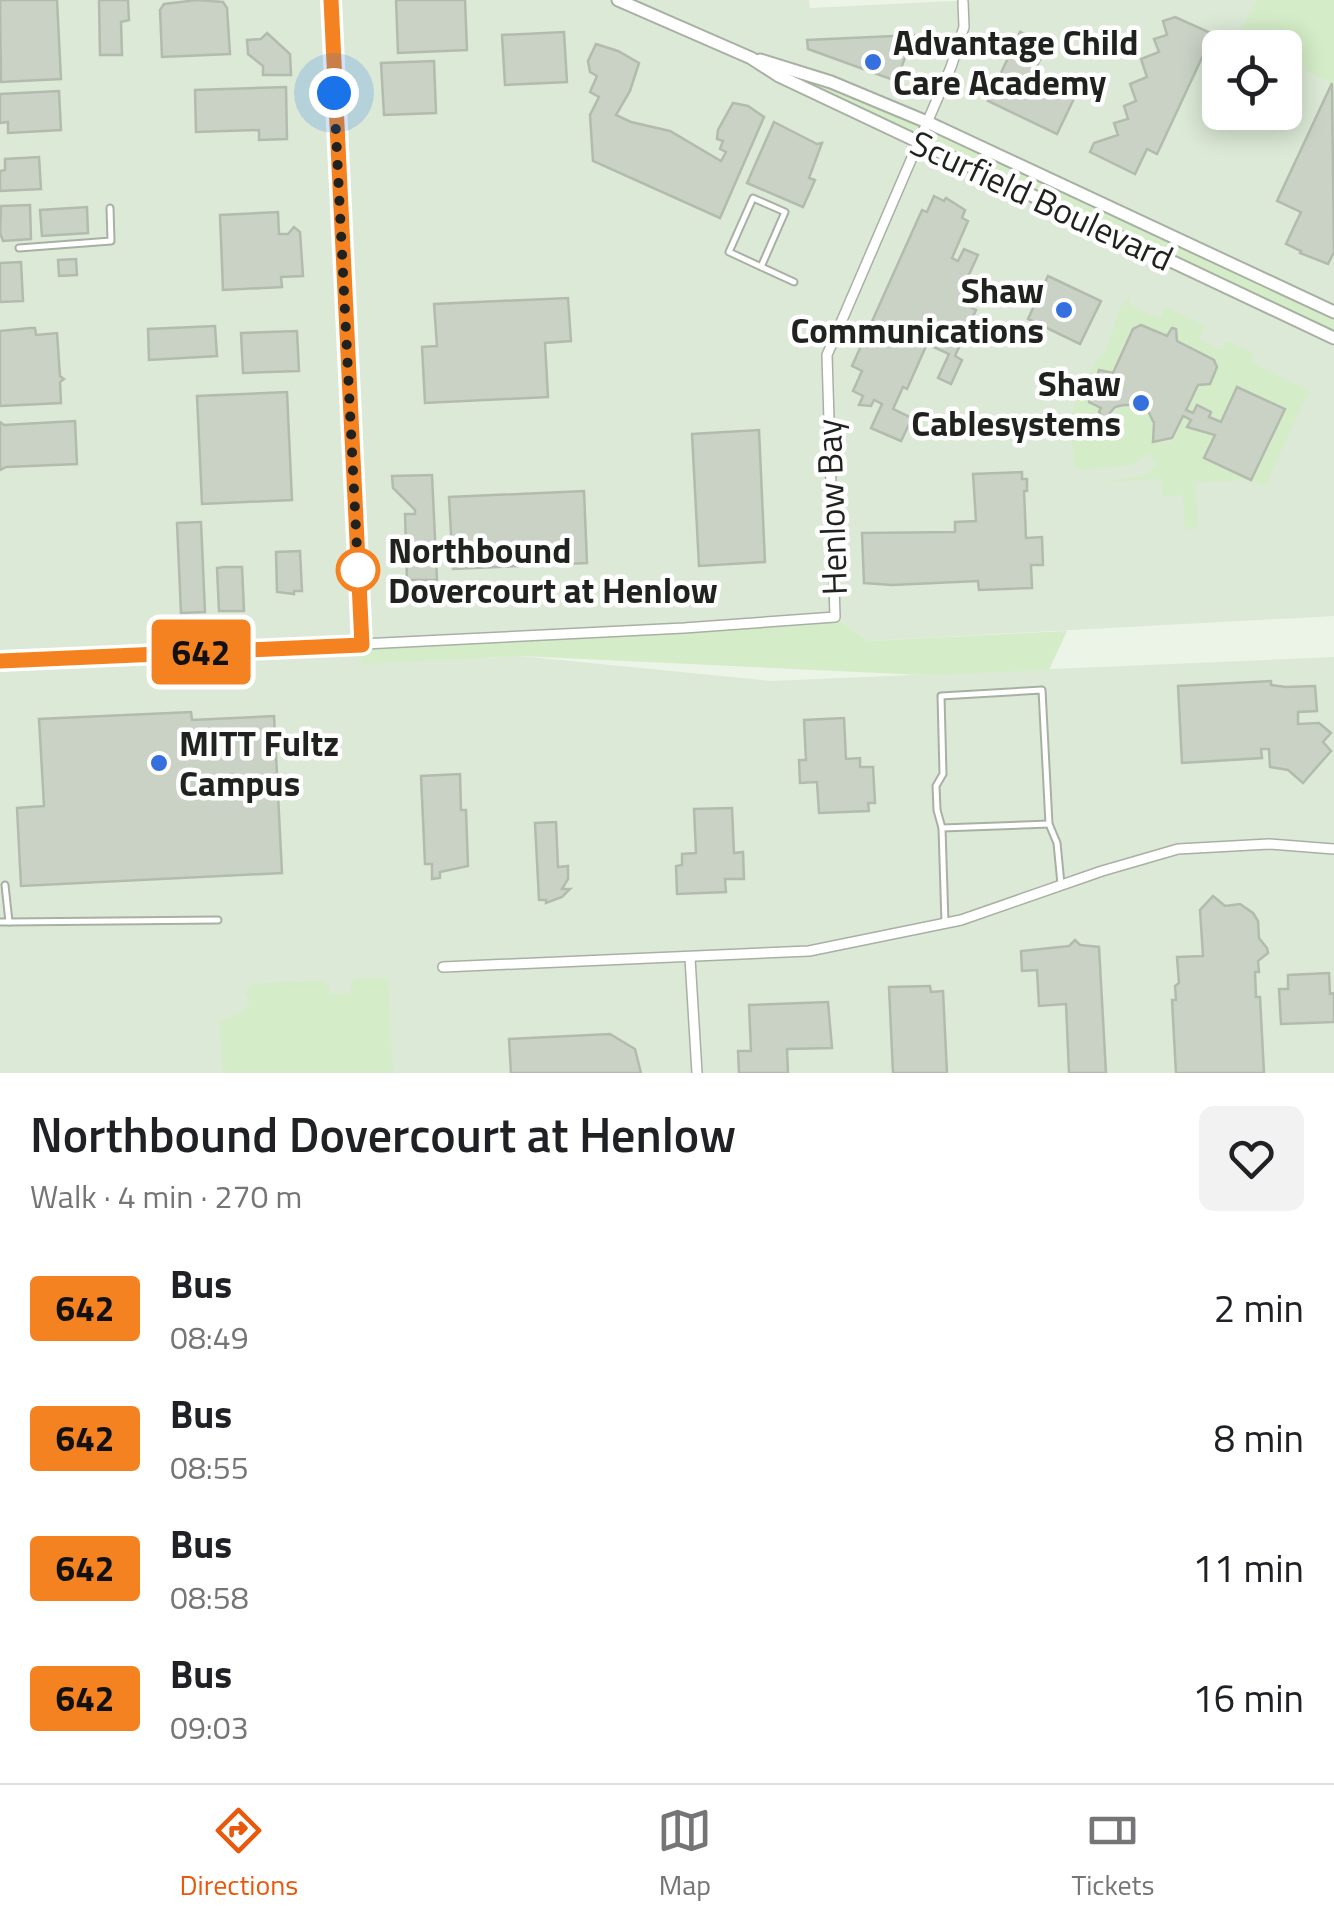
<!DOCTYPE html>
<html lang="en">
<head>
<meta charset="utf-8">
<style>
  :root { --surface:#fff; --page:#f2f2f2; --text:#202124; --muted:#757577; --line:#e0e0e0; --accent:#ea580c }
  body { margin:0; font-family:"Titillium Web",sans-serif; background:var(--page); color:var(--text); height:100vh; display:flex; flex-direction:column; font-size:38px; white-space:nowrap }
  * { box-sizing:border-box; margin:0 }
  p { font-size:32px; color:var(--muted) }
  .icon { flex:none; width:55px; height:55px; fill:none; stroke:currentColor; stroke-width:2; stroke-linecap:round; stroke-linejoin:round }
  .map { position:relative; height:1073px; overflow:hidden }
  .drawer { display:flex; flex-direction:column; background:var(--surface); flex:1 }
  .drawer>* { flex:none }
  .badge { padding:0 20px; border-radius:8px; font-size:35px; line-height:65px }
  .tools { position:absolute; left:1202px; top:30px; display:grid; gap:20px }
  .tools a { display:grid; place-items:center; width:100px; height:100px; border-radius:15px; background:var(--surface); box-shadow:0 5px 25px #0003; font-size:50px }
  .you { position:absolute; width:50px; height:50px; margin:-25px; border:8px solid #fff; border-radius:50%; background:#1a73e8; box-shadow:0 0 0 15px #1a73e833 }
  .map>.badge { position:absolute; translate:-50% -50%; box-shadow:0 0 0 5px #fff }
  .round { display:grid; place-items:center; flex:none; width:105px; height:105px; border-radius:15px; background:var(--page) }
  .head { display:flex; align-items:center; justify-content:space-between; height:170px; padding:0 30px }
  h1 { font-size:48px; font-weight:600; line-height:75px }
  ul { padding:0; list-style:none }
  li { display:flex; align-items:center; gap:30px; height:130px; padding:0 30px }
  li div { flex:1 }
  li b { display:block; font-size:38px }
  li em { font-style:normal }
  li .badge { min-width:110px; font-weight:700; text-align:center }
  .tab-bar { display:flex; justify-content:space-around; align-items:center; height:140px; border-top:2px solid var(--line); background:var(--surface); font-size:28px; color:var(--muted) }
  .tab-bar a { display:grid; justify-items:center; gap:5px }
  .tab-bar .current { color:var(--accent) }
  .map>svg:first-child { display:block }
</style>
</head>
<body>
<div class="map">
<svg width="1334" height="1073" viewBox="0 0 1334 1073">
  <rect width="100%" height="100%" fill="#ecf4e7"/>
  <polygon fill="#dce9d6" points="0,0 809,0 810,8 974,0 1256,0 1239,40 1255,47 1220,48 1220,112 1285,112 1285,62 1334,84 1334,616 868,641 835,617 362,646 362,663 520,656 771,681 1334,657 1334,1073 0,1073"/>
  <g fill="#d4ecc7" fill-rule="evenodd">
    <polygon points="1256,0 1334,0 1334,84 1285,62 1285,48 1255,47 1238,40"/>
    <polygon points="790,68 831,82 1334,312 1334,338 779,76"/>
    <path d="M 1130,296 L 1129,305 L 1160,319 L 1166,307 L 1205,326 L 1199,340 L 1221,350 L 1226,341 L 1254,354 L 1251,362 L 1309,391 L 1265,486 L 1251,480 L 1195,482 L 1198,528 L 1185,529 L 1183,495 L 1164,496 L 1160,479 L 1100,482 L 1139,477 L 1149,473 L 1157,464 L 1149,453 L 1134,464 L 1080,470 L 1074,464 L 1071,426 L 1074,407 L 1096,360 L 1106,350 L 1121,306 ZM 1141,325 L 1167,336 L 1172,328 L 1178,332 L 1177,341 L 1211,357 L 1217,367 L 1210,384 L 1198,385 L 1186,410 L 1193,413 L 1198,406 L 1211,412 L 1209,417 L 1221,422 L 1238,388 L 1284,409 L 1251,479 L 1205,458 L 1215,435 L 1188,427 L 1191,420 L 1183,416 L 1171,442 L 1154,442 L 1152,419 L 1139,407 L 1123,405 L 1104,421 L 1099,412 L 1101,408 L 1089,402 L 1099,370 L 1113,373 Z"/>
    <polygon points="835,617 868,641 1067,631 1049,670 922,675 520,656 362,664 362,645"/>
    <polygon points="359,978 388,978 393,1073 223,1073 220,1021 240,1014 250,1003 245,992 253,984 322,980 328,985 330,995 350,993 353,980"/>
  </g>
  <g fill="#cad2c6" stroke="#b3bbae" stroke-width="2.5">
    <polygon points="0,0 57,0 61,79 1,82"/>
    <polygon points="99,0 128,0 129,20 121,22 122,55 100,55"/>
    <polygon points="197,0 223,2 227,8 230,54 162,57 160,10 164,4"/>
    <polygon points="396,0 465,0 467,50 398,53"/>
    <polygon points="1175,17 1213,34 1157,154 1147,149 1135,174 1090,152 1094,143 1118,135 1114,123 1128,119 1124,106 1136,101 1130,84 1147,77 1141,59 1159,52 1154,39 1167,35 1163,21"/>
    <polygon points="564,32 567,82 505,85 502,35"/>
    <polygon points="1020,32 1047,45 1029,83 1055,95 1063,78 1080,86 1057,134 988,101"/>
    <polygon points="267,33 290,54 291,75 263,75 263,66 248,54 247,40 261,39"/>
    <polygon points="914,35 896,81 808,49 807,40"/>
    <polygon points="596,44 618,51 639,63 630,91 616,115 631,122 670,131 721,161 726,152 720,149 723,141 717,139 718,130 733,103 748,106 764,117 720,218 593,161 590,115 599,97 590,92 597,76 590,72 588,61"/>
    <polygon points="434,61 436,113 384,115 381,63"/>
    <polygon points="1332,83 1334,252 1328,264 1300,253 1301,251 1286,244 1301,212 1277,201"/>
    <polygon points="286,87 287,139 259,140 259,130 196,132 195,90"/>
    <polygon points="59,91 61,130 8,133 8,122 0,123 0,94"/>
    <polygon points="774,122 817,144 822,143 809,178 815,180 803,207 747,183"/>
    <polygon points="39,157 41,189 0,191 0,171 5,170 5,159"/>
    <polygon points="934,196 944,201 946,198 965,210 962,218 968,221 952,258 958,261 964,249 978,255 961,292 970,297 966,305 976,310 955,356 962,360 951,384 938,378 949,354 927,344 907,389 903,387 893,409 912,418 901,441 871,428 882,404 874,400 871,406 859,405 863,396 853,391 862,371 852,366 922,210 927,212"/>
    <polygon points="30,205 31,239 3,241 0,233 1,206"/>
    <polygon points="87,207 88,233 42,236 40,210"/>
    <polygon points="278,212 279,234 288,234 294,227 300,232 303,276 281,277 282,287 223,290 220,215"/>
    <polygon points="76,259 77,275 59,276 58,260"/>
    <polygon points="21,262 23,301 0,302 0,263"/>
    <polygon points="1048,276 1101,301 1080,344 1028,319"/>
    <polygon points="568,298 571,341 545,343 548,397 425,403 422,347 437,346 434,304"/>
    <polygon points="1141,325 1167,336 1172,328 1176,329 1177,341 1214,360 1217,367 1210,384 1198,385 1186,410 1193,413 1197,405 1211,412 1209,417 1221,422 1237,387 1285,409 1251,480 1204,458 1215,435 1187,427 1191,420 1183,416 1172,438 1153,442 1154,423 1148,411 1135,405 1123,405 1115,407 1104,420 1099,412 1101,408 1089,402 1099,370 1113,373 1133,329"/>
    <polygon points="215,326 217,356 149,360 148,329"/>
    <polygon points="30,328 35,328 36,335 57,333 60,376 64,379 60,382 61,403 0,406 0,331"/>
    <polygon points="297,331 299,371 243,373 241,333"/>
    <polygon points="287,392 292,500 202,504 197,396"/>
    <polygon points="75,421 77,464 6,467 0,470 0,422 4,425"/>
    <polygon points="759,430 765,562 699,566 692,434"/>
    <polygon points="1022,472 1022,479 1027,479 1027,491 1024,491 1026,538 1042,537 1043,565 1031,565 1032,588 979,590 978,581 892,585 864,583 862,533 955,532 955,522 976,521 973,474"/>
    <polygon points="432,475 437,580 407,580 405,514 415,514 415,510 393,488 392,476"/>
    <polygon points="584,491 587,563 453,569 449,497"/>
    <polygon points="201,522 205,612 181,613 177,523"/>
    <polygon points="300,551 302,591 294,591 294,594 277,592 276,552"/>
    <polygon points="224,567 242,567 244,611 219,611 217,568"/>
    <polygon points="1271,681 1271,685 1286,687 1315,686 1317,711 1298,712 1298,724 1319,723 1331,733 1323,742 1331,751 1303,783 1288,770 1270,767 1269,749 1261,749 1262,758 1182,763 1178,686"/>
    <polygon points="191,712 192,720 274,716 282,873 21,886 17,808 44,806 39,719"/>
    <polygon points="844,718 846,759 860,758 860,767 873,767 875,803 868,803 869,811 819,813 817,782 800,783 799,760 806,760 804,720"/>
    <polygon points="460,774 461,810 466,810 468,866 440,872 440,878 432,879 432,864 425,864 421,776"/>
    <polygon points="732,808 734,853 743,852 744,879 725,879 726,892 677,894 676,866 682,865 682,854 696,853 694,809"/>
    <polygon points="556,822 558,867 568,866 568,879 562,889 570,889 562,897 546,903 546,900 539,900 535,823"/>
    <polygon points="1213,896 1225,906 1240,904 1253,913 1258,921 1259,938 1267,948 1268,953 1258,961 1259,972 1255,972 1256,997 1260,997 1264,1073 1176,1073 1172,1000 1176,1000 1175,986 1179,983 1177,957 1203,956 1200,910"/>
    <polygon points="1075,940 1080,945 1099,947 1106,1073 1069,1073 1066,1004 1039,1006 1037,970 1022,971 1021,951 1069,946"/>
    <polygon points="1329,973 1330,994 1334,993 1334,1022 1281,1024 1279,989 1288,989 1288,975"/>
    <polygon points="930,986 931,992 943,991 947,1073 893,1073 889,987"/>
    <polygon points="828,1002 832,1048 787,1049 788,1073 739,1073 738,1051 751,1051 749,1005"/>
    <polygon points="610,1034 635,1049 641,1073 511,1073 509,1039"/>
  </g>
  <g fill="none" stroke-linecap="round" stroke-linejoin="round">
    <g stroke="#a8b0a4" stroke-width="9">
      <g id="service">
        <polyline points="19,248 111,241 110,208"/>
        <polyline points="761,267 785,212 753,198 729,252 794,282"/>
        <polyline points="942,828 1049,824"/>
        <polyline points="0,922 9,922 5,885"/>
        <polyline points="9,922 218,920"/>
        <polyline points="945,923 942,828 937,810 936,786 943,774 941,696 1042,690 1049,824 1057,843 1061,884"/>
      </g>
    </g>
    <g stroke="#a8b0a4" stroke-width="12">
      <g id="minor">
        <polyline points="331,0 362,645"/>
        <polyline points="0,662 684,628 835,617 827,355 951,67 964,27 963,2"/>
        <polyline points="690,958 697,1073"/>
        <polyline points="443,967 809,951 961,920 1102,871 1178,849 1269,844 1334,849"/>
      </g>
    </g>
    <g stroke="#a8b0a4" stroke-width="15">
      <g id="tertiary">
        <polyline points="618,0 751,58 779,76 1334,338"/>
        <polyline points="760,60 831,82 927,122 1334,312"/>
      </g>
    </g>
    <use href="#service" stroke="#fff" stroke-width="5"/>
    <use href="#minor" stroke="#fff" stroke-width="9"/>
    <use href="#tertiary" stroke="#fff" stroke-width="11"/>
  </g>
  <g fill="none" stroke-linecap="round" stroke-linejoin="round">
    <g stroke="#fff" stroke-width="22">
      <polyline id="line" points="0,661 362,645 331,0"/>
    </g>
    <use href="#line" stroke="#f58220" stroke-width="15"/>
    <polyline stroke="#1f221e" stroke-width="10" stroke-dasharray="0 18" points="334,93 358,570"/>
  </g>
  <g fill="#3570de" stroke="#fff" stroke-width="4">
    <circle cx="873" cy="62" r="10"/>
    <circle cx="1064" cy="310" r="10"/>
    <circle cx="1141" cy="403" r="10"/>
    <circle cx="159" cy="763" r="10"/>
  </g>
  <circle fill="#fff" stroke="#f58220" stroke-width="5" cx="358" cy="570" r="20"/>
  <g text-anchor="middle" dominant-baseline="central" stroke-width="9" stroke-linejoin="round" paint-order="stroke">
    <g font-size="35" font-weight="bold" fill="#1f221e" stroke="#fff" text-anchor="start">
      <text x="893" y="42">Advantage Child<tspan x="893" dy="40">Care Academy</tspan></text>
      <text x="1044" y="290" text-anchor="end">Shaw<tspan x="1044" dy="40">Communications</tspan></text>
      <text x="1121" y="383" text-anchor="end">Shaw<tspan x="1121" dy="40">Cablesystems</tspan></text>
      <text x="179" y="743">MITT Fultz<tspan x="179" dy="40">Campus</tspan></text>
    </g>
    <g font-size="35" fill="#1f221e" stroke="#fff">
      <text transform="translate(1042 200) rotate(25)">Scurfield Boulevard</text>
      <text transform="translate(831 507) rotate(-92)">Henlow Bay</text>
    </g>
    <g font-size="35" font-weight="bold" fill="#1f221e" stroke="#fff" text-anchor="start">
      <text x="388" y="550">Northbound<tspan x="388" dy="40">Dovercourt at Henlow</tspan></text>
    </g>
  </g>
</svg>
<div class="tools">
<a><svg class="icon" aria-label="locate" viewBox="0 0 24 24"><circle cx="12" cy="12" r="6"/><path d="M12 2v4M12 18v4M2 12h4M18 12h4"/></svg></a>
</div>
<div class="you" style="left:334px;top:93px"></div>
<b class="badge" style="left:201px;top:652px;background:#f58220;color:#111">642</b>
</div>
<section class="drawer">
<div class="head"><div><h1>Northbound Dovercourt at Henlow</h1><p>Walk · 4 min · 270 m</p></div><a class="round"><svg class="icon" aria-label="heart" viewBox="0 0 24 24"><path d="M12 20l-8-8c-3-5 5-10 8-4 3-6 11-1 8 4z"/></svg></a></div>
<ul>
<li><span class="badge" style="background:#f58220;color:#111">642</span><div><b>Bus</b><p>08:49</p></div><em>2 min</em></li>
<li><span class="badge" style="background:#f58220;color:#111">642</span><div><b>Bus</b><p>08:55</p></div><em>8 min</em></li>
<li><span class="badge" style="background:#f58220;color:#111">642</span><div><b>Bus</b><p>08:58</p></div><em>11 min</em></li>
<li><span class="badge" style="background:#f58220;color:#111">642</span><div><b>Bus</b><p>09:03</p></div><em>16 min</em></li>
</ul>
</section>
<nav class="tab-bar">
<a class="current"><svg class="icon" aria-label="directions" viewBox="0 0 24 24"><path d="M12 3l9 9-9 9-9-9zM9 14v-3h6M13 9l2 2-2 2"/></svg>Directions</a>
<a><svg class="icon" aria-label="map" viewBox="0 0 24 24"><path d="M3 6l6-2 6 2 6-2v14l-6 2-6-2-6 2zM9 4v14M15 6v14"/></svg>Map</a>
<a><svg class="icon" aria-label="tickets" viewBox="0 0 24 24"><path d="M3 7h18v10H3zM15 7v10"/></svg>Tickets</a>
</nav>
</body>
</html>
